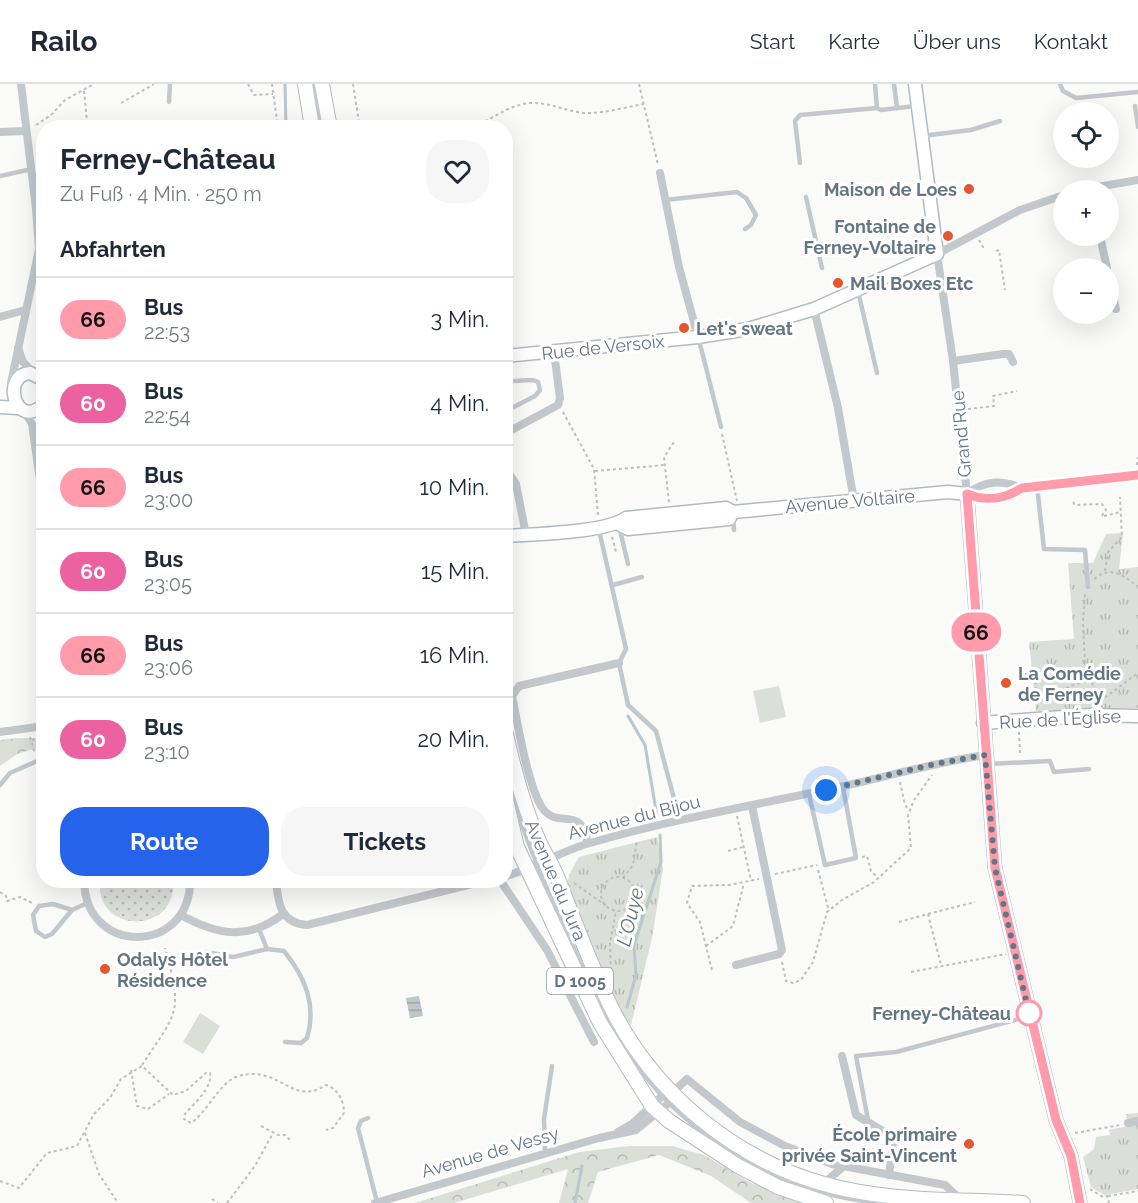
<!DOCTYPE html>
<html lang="de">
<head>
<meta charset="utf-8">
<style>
  :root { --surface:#fff; --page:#f6f6f7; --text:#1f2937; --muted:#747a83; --line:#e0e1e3; --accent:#2563eb }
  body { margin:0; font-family:Raleway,sans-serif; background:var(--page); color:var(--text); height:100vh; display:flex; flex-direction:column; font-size:22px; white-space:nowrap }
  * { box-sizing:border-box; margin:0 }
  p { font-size:20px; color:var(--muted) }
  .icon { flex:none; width:33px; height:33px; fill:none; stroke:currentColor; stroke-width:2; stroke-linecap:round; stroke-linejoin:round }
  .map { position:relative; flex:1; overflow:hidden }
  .side { position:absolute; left:36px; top:36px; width:477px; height:768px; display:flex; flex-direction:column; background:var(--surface); border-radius:24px; box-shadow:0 6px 24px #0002 }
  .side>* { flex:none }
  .badge { padding:0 12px; border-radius:20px; font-size:21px; line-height:39px }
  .fabs { position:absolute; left:1053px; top:18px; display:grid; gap:12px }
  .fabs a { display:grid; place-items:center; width:66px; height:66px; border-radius:50%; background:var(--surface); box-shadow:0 6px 24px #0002; font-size:30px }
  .you { position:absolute; width:30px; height:30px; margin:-15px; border:4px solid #fff; border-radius:50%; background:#1a73e8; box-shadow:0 0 0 9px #1a73e833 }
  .map>.badge { position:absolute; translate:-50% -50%; box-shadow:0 0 0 3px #fff }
  h2 { padding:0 24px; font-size:22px; line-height:54px }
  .round { display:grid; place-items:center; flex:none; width:63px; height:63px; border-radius:24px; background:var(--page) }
  .summary { display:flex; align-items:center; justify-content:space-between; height:102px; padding:0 24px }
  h1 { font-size:28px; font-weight:700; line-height:45px }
  .action { display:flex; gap:12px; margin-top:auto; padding:12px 24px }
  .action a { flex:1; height:69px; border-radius:24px; background:var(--accent); color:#fff; font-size:24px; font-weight:700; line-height:69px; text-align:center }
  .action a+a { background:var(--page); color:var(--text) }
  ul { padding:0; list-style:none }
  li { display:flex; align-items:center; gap:18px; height:84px; padding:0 24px; border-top:2px solid var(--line) }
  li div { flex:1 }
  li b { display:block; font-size:22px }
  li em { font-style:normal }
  li .badge { min-width:66px; font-weight:700; text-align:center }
  header { display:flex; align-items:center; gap:36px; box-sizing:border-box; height:84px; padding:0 30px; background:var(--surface); border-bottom:2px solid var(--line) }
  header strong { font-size:28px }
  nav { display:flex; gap:33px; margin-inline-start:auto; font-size:21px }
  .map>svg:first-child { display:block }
</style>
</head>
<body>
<header>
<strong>Railo</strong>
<nav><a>Start</a><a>Karte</a><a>Über uns</a><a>Kontakt</a></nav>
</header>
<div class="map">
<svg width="1138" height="1119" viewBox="0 0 1138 1119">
  <defs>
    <pattern id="grass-dots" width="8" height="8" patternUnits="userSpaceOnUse" patternTransform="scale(1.5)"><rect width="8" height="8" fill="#dadfd7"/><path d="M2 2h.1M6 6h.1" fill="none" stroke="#b4b9b4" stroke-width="1.8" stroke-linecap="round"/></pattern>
    <pattern id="forest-crowns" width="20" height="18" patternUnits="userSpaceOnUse" patternTransform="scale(1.5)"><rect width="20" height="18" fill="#dadfd7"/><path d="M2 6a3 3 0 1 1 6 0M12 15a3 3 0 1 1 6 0" fill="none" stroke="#b4b9b4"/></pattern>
    <pattern id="park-tufts" width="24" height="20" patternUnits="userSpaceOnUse" patternTransform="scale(1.5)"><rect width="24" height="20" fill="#dadfd7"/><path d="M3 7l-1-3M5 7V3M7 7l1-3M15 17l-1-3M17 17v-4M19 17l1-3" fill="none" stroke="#b4b9b4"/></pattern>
    <pattern id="water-rules" width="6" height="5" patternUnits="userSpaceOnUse" patternTransform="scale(1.5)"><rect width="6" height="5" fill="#bbc7cb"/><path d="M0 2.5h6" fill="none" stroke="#9ca6aa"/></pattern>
  </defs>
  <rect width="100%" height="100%" fill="#fafaf8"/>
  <path fill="url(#grass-dots)" d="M 173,796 C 178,851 95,851 100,797 Z"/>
  <g fill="url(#forest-crowns)">
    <polygon points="16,654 39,654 40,663 17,670 0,682 0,656"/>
    <polygon points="629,1062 672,1062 704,1071 751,1099 808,1119 751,1119 711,1092 659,1071 598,1088 588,1119 559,1119 568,1085 454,1119 415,1119 579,1068"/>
  </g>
  <g fill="url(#park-tufts)">
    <polygon points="1123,449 1119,485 1138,483 1138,624 1036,627 1029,558 1074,555 1068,479 1093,479 1106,450"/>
    <polygon points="657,753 663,785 652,854 631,941 617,926 567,805 569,791 579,773"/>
    <polygon points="1138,1029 1138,1105 1104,1111 1091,1103 1083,1073 1094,1065 1096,1053 1110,1051 1109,1046 1128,1042 1126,1030"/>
  </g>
  <g fill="#dadfd7">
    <polygon points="779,602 786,633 760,639 753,607"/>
    <polygon points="200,929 220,942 203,970 183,958"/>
  </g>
  <polygon fill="url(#water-rules)" points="419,912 423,932 410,934 406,914"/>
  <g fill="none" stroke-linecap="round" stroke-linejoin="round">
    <g stroke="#bbc7cb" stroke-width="3">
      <polyline points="285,0 286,44"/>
      <polyline points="628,632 645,661 657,732"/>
      <polyline points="627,923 636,891 634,861 661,778 660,751"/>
      <polyline points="575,1119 582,1082"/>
    </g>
    <g stroke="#b3babf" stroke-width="15">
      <g id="secondary">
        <polyline points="506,272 698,253 748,245 814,225 937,170 915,0"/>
        <path d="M 44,296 L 30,289 C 0,291 16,348 44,320"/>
        <polyline points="0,323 17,324"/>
        <polyline points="619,440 628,445 729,435 733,428"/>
        <path d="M 506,452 C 533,450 605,449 626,434 L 726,424 L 733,428 L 948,408 L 967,410 L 995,784 L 1056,1036 L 1071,1072 L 1080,1119"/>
        <polyline points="983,639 1090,631 1138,632"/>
      </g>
    </g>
    <g stroke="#b5babe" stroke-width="16">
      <g id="primary">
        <polyline points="305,0 312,44"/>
        <polyline points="322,0 330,44"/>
        <path d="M 506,650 C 514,686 523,721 538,755 C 544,769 553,781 558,795 C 576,840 592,886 614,929 C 657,1011 735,1075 824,1100 C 888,1118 957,1115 1023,1119"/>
        <polyline points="506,716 517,763 559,852 600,939 652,1022 669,1037 738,1082 778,1103 826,1119"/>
      </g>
    </g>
    <g stroke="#bbbfc2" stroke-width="2" stroke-dasharray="3 3" stroke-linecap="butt">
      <polyline points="248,0 254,11 273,10"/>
      <polyline points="272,0 278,44"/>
      <polyline points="353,0 360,44"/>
      <polyline points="639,0 658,81"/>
      <polyline points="84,7 87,37"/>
      <polyline points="121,19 154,0"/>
      <polyline points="36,41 51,31 65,16 94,0"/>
      <path d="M 468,43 C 487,40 503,24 523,20 C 546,15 566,29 588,29 C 606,29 626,23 644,20"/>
      <polyline points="979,156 984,165"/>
      <polyline points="996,167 999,166 1005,206"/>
      <polyline points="968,325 994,322 993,312 1017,307"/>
      <polyline points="563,328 594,385 598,431"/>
      <polyline points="722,350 737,417"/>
      <polyline points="1137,381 1138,373"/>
      <polyline points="595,387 665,381"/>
      <polyline points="669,418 664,373 674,358"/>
      <polyline points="1073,418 1075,421 1102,420 1106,426 1101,433"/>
      <polyline points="1104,432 1121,428"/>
      <polyline points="612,453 616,468"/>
      <polyline points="1105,487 1108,468 1122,453 1120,413"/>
      <path d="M 1094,495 C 1111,481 1123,491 1138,503"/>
      <polyline points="1085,510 1083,539 1085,579 1100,621"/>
      <path d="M 1018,590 L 1035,590 L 1037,614 C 1057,613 1070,598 1090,597"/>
      <polyline points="1100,617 1138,589"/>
      <polyline points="1019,648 1020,670"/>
      <polyline points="30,653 35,670"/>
      <polyline points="900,698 905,721 909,726"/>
      <polyline points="737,732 751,797"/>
      <polyline points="728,767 743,763"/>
      <polyline points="862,773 867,772 871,787 878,794"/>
      <polyline points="818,786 829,827"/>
      <polyline points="775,790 817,781"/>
      <circle cx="618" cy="810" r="17"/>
      <polyline points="623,794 633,781 637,756"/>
      <polyline points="574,799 608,823"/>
      <polyline points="0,808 6,812 7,817 20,813 34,820"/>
      <polyline points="928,830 975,818"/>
      <polyline points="899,838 928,830 941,881"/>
      <polyline points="706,862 733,842 744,799"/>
      <polyline points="782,878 786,897 793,899 801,896 813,878 827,828 842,816 874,798 911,764 908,731 914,716 932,691"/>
      <polyline points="712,886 700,838 687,819 692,802 729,801 759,795"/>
      <polyline points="911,888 1006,870"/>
      <polyline points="611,892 610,859 616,827"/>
      <path d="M 142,981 C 178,926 183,930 165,864"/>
      <polyline points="131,986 137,1022 148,1025 169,1010"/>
      <polyline points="261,1042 278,1051 285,1051 291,1057"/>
      <polyline points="85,1049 99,1090 118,1119"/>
      <polyline points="1075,1049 1120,1041"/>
      <path d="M 0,1097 L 19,1104 L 47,1069 L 77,1062 L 94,1030 L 110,1014 L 121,995 L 142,982 L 173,1011 L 186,1007 L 206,989 L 210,989 C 213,1004 194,1019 185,1030 L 184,1035 L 191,1039 C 206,1029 220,999 236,993 C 279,978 291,1024 326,1001 C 338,1005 344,1017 344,1029 L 333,1044 L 326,1046"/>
      <polyline points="1090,1105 1103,1113 1107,1112 1109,1119"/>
      <polyline points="1108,1112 1138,1107"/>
      <polyline points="212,1115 218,1119"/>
      <polyline points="227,1119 255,1082 273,1049"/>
    </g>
    <g stroke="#c3c8cc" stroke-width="4.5">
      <polyline points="314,0 321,44"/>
      <polyline points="875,0 877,24 881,26 915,22"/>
      <polyline points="894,0 897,24"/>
      <polyline points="1060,0 1063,7 1076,14 1138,8"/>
      <polyline points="169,18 170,0"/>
      <polyline points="1135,22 1138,43"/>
      <polyline points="922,52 971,46 1000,37"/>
      <polyline points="800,79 795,37 800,31 877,24"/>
      <polyline points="0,92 32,85"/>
      <polyline points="806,113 822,184"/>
      <polyline points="665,116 737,108 746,114 756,131 751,141 745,145"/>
      <polyline points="858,207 877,289"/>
      <polyline points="699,256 721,343"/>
      <polyline points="506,327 535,312 540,306 538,298 533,296 514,297"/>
      <polyline points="1037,402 1044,465 1085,466 1088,503"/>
      <polyline points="733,434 734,446"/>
      <polyline points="619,442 628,480"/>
      <polyline points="599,446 626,565 619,579 628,621 656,647 680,737"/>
      <polyline points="613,501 642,493"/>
      <polyline points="988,680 1050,677 1054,688 1089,685"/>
      <path d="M 506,688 C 521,746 545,803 571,858 C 587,893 603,930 624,963 C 680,1050 777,1109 880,1119"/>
      <polyline points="0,701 10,689 44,674"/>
      <polyline points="809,710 825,781 856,774 843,703"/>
      <polyline points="362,796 365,796"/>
      <polyline points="72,826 53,820 39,822 33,831 36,847 45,853 52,850 72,826 87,819"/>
      <polyline points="259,845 267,865"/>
      <path d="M 206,868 L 233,873 L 267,865 L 284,867 C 305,893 317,921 307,954 L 301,959 L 285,958"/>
      <polyline points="368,1034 361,1037 358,1044 377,1118"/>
      <polyline points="868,1036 856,972 896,968 1030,932"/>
      <polyline points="545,1069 544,1035 552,982"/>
    </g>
    <g stroke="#c3c8cc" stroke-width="8">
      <polyline points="0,48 26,47"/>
      <polyline points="660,89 679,183 698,253"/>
      <polyline points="1080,106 1138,96"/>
      <polyline points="1100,152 1107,184"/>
      <polyline points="1108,192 1116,225"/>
      <polyline points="814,225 838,324 854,417"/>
      <polyline points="0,233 25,226"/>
      <polyline points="18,264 23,278 35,290"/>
      <polyline points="953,277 1003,270 1009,270 1013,278"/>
      <polyline points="11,299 39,165 36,125 21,0"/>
      <polyline points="24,327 32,340 44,425"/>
      <polyline points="506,349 558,321 560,314 554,268"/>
      <polyline points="506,385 516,400 526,451"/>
      <polyline points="967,410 953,277 937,170 1020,126 1064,111"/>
      <path d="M 967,410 C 985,396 1001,396 1022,404 L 1138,391"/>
      <path d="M 967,410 C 987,418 1004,415 1022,404"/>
      <polyline points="0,648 44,642"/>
      <path d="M 588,759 C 586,754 585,745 581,741 C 571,729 553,742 541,722 C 527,697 518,641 512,612 L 519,602 L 619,579"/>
      <path d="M 506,792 C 535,784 561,767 590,759 C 669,736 750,722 830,705 C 882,694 932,679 985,671"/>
      <path d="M 84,796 C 85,873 191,871 190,796"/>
      <path d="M 276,796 C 278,819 280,839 307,841 L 488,796"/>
      <polyline points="500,796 547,866 594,958"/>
      <path d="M 181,831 C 217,851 248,857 283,830"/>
      <polyline points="736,881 779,870 782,866 752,722"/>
      <polyline points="842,972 856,1031 886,1049 893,1058 889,1091"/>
      <polyline points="672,1009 687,995 740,1038 785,1062 832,1080 945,1101 960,1115"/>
      <polyline points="1128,1039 1138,1037"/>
      <polyline points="618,1048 632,1040 669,1006"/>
      <polyline points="823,1100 844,1082"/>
      <polyline points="375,1119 599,1054 636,1046 676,1013"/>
    </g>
    <use href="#secondary" stroke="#fff" stroke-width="12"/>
    <use href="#primary" stroke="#fff" stroke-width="14"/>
  </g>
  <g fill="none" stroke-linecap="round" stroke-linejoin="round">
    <g stroke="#fff" stroke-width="14">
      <path id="line" d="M 1080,1119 L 1071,1072 L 1056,1036 L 995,784 L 967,410 C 987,418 1004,415 1022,404 L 1138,391"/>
    </g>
    <use href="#line" stroke="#ff9baa" stroke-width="9"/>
    <polyline stroke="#657683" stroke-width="6" stroke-dasharray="0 10.8" points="826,706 935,680 985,671 995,784 1029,929"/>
  </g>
  <g fill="#e4572e" stroke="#fff" stroke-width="2">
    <circle cx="969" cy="105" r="6"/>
    <circle cx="948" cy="152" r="6"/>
    <circle cx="838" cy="199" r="6"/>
    <circle cx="684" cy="244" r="6"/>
    <circle cx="1006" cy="599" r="6"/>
    <circle cx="105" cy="885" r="6"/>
    <circle cx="969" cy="1060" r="6"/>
  </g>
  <circle fill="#fff" stroke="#ff9baa" stroke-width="3" cx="1029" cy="929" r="12"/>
  <g text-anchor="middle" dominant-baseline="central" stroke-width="6" stroke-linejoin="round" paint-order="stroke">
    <rect fill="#fff" stroke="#939fa8" stroke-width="1.5" x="547" y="884" width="66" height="26" rx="4.5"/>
    <g font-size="16" font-weight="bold" fill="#657683">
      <text x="580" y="897">D 1005</text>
    </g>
    <g font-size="18" font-weight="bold" fill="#657683" stroke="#fff" text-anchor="start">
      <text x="957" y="105" text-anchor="end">Maison de Loes</text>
      <text x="936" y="142" text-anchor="end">Fontaine de<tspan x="936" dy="21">Ferney-Voltaire</tspan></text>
      <text x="850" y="199">Mail Boxes Etc</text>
      <text x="696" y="244">Let's sweat</text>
      <text x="1018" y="589">La Comédie<tspan x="1018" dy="21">de Ferney</tspan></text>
      <text x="117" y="875">Odalys Hôtel<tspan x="117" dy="21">Résidence</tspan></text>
      <text x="957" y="1050" text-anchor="end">École primaire<tspan x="957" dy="21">privée Saint-Vincent</tspan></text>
    </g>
    <g font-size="18" fill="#657683" stroke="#fff">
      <text transform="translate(603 263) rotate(-6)">Rue de Versoix</text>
      <text transform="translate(961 350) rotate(-95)">Grand'Rue</text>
      <text transform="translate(850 417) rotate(-5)">Avenue Voltaire</text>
      <text transform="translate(1060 635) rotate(-3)">Rue de l'Église</text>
      <text transform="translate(634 733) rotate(-14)">Avenue du Bijou</text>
      <text transform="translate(556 796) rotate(67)">Avenue du Jura</text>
      <text transform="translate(490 1068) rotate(-16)">Avenue de Vessy</text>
    </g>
    <g font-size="18" font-weight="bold" fill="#657683" stroke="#fff" text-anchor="end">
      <text x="1011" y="929">Ferney-Château</text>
    </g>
    <g font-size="20" font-style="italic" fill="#60757c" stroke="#fff">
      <text transform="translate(630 833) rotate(-76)">L'Ouye</text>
    </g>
  </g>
</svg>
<div class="fabs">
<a><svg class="icon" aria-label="locate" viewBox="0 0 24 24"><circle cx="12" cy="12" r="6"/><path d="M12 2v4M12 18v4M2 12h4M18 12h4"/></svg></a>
<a>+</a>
<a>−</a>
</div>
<div class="you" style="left:826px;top:706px"></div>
<b class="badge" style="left:976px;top:548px;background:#ff9baa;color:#111">66</b>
<section class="side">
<div class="summary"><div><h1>Ferney-Château</h1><p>Zu Fuß · 4 Min. · 250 m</p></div><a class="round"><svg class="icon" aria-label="heart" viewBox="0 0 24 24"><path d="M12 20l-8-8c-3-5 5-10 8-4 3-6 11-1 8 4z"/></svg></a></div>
<h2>Abfahrten</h2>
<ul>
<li><span class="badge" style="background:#ff9baa;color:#111">66</span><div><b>Bus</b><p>22:53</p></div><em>3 Min.</em></li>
<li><span class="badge" style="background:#ec619f;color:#fff">60</span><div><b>Bus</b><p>22:54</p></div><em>4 Min.</em></li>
<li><span class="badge" style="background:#ff9baa;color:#111">66</span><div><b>Bus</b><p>23:00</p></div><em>10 Min.</em></li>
<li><span class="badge" style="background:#ec619f;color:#fff">60</span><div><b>Bus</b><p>23:05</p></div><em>15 Min.</em></li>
<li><span class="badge" style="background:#ff9baa;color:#111">66</span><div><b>Bus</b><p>23:06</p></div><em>16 Min.</em></li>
<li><span class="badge" style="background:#ec619f;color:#fff">60</span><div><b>Bus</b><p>23:10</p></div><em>20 Min.</em></li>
</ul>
<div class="action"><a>Route</a><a>Tickets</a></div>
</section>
</div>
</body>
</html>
